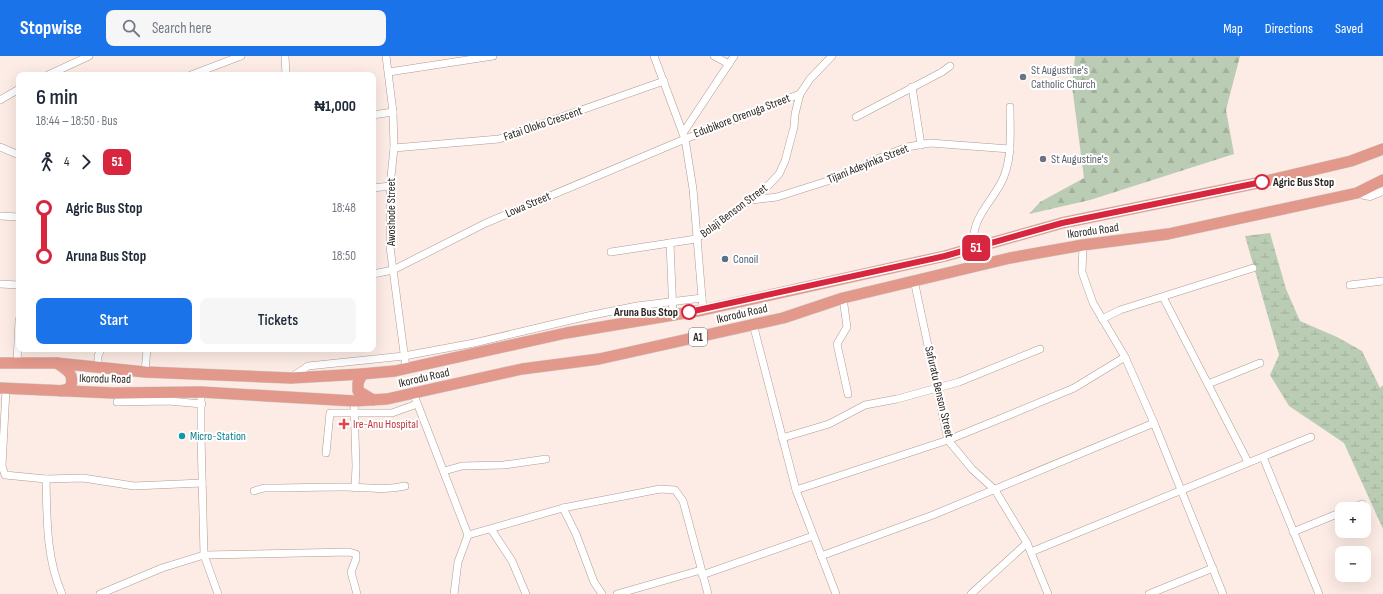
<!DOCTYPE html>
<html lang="en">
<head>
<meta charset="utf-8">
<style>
  :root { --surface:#fff; --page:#f6f6f7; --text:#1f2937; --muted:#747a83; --accent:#1a73e8 }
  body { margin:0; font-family:"Sofia Sans Condensed",sans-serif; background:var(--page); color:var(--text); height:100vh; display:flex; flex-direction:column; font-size:15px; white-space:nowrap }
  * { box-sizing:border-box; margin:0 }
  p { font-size:13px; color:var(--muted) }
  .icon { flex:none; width:22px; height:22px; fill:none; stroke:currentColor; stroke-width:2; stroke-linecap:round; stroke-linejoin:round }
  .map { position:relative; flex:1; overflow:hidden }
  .drawer { position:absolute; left:16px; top:16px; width:360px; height:280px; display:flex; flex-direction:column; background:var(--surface); border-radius:8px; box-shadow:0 4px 16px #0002 }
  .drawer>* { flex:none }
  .badge { padding:0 8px; border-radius:6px; font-size:14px; line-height:26px }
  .tools { position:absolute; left:1335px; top:446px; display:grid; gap:8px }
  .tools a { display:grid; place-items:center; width:36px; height:36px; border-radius:8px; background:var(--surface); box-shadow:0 4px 16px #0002; font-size:20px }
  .map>.badge { position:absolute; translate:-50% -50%; box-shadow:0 0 0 2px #fff }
  .legs { display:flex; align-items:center; gap:6px; height:44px; padding:0 20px; font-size:13px }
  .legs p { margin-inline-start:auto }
  .headline { display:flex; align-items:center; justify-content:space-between; height:68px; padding:0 20px }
  h1 { font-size:22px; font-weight:600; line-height:30px }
  .action { display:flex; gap:8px; margin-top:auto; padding:8px 20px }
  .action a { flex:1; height:46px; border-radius:8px; background:var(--accent); color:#fff; font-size:16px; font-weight:600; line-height:46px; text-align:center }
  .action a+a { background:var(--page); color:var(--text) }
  ul { padding:0 20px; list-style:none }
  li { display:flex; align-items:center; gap:14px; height:48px; font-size:15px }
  li i { display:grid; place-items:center; width:6px; height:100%; margin:0 5px; background:currentColor }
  li i::after { content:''; width:10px; height:10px; margin:-5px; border:3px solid; border-radius:50%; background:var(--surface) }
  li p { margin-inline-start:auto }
  li:first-child i { background:linear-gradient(#0000 50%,currentColor 0) }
  li:last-child i { background:linear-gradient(currentColor 50%,#0000 0) }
  header { display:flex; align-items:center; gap:24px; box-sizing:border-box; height:56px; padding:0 20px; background:var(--accent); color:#fff }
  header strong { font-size:19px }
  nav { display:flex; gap:22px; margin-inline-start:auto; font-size:14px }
  .search { width:280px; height:36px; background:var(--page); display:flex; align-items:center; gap:10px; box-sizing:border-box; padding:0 14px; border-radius:8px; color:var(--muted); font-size:15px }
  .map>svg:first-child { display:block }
</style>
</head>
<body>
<header>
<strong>Stopwise</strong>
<div class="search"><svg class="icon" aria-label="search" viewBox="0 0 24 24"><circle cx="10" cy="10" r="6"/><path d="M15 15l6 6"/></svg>Search here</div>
<nav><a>Map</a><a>Directions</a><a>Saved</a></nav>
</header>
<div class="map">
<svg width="1383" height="538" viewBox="0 0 1383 538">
  <defs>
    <pattern id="forest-firs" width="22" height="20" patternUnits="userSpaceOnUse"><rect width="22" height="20" fill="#bbccb4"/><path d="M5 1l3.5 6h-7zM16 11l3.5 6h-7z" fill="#a1af9b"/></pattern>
    <pattern id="wetland-marsh" width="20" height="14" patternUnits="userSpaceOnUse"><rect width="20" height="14" fill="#bbccb4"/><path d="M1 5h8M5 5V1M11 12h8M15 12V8" fill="none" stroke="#a1af9b"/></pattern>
  </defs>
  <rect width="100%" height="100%" fill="#fdece5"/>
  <polygon fill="url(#forest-firs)" points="1075,0 1240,0 1226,54 1234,98 1090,144 1029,158 1040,146 1084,122 1072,30"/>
  <polygon fill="url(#wetland-marsh)" points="1270,177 1286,233 1300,265 1337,281 1362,295 1380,332 1383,329 1383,473 1344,387 1289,350 1270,319 1279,299 1245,180"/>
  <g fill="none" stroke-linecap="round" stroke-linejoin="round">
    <g stroke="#af9c93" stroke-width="8">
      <g id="minor">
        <polyline points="285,0 286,19"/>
        <polyline points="386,0 393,56 394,92 390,130 390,191 406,312"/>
        <polyline points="654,0 685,83 693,133 703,254"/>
        <polyline points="714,0 729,8"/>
        <polyline points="389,16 493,0"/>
        <polyline points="48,19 89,0"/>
        <polyline points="191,19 241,0"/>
        <polyline points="912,31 921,89"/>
        <polyline points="0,44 19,33"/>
        <polyline points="373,59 393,56"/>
        <polyline points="856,61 942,16 950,10"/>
        <polyline points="683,77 734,0"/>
        <polyline points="0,91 19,99"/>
        <polyline points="394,92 499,83 664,25"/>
        <polyline points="373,132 390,130"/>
        <polyline points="752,144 777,141 840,121 877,103 907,91 930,87 1010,93"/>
        <polyline points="0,160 19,161"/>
        <polyline points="670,187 673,258"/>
        <polyline points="1083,189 1082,216 1093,247 1125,301 1154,367 1223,538"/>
        <path d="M 970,194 C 974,184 973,174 978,164 C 984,151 994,140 1001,127 C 1013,104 1010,77 1010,51"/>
        <polyline points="611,196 696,183 765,133 779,118 785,105 794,71 795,58 800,38 810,23 832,0"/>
        <polyline points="373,218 393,214 486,167 685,83 800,38"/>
        <polyline points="914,224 948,384 972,413 995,434 1027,487 1048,538"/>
        <polyline points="0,228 19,229"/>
        <polyline points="1350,229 1383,225"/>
        <polyline points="1163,241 1248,406"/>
        <polyline points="843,242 847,271 837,288 848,338"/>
        <polyline points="1102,263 1120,254 1253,212"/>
        <polyline points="753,268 796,434 836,538"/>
        <polyline points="17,307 19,264"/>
        <polyline points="98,311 98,300 101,293"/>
        <polyline points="145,316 147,293"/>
        <polyline points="292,321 308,310 404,300 474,287 588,260 637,250 702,242"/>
        <polyline points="1208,328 1260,307"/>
        <polyline points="6,333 2,410 5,419 46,423 83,422 134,430 202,427"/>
        <polyline points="201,336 201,380 204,499 218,538"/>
        <polyline points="414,339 468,479 458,506 454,538"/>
        <polyline points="354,345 356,410 355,432"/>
        <polyline points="117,346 169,345 202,348"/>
        <polyline points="782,382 829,368 865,349 897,343 959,326 1040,293"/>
        <polyline points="326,397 330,357 392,357 417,348"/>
        <polyline points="1263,401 1319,538"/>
        <polyline points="444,415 462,410 504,409 546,403"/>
        <path d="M 46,423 C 47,462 46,502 62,538"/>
        <polyline points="796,434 948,384 1007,360 1074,332 1125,301"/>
        <path d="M 254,435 L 264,432 C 291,432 318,431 344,431 C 367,431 382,435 405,430"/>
        <polyline points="563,452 576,478 594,526 602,538"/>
        <polyline points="1351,453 1362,448"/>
        <polyline points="491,473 512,505 526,538"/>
        <polyline points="1293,476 1342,456"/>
        <polyline points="468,479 563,452 660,433 675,434 683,445 708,538"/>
        <polyline points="1031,496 1311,381"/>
        <polyline points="821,500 933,459 1154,367"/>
        <polyline points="702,519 813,480"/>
        <polyline points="100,538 162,512 204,499 349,496 356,498 356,503 351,516 357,538"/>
        <polyline points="617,538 701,514"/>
        <polyline points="971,538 1027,487"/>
        <polyline points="1149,538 1213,512"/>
      </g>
    </g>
    <g stroke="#af9c93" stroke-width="9">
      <polyline id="tertiary" points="1361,135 1364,139 1370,140 1383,135"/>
    </g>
    <g stroke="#d1d0cf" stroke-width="12">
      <g id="trunk">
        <polyline points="0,307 56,307 145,316 291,322 362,318 395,315 566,277 703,254 945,200 1062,167 1262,126 1351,105 1383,93"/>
        <path d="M 57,307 C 67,314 74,317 71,330 L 68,333 L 61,335"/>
        <polyline points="362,318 358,327 358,335 373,344"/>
        <polyline points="0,332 113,337 201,336 354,345 387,343 522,313 599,303 783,262 843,242 1010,202 1083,189 1168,178 1357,137 1383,124"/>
      </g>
    </g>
    <use href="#minor" stroke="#fff" stroke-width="7"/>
    <use href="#tertiary" stroke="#fff" stroke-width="8"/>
    <use href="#trunk" stroke="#e2988a" stroke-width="11"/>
  </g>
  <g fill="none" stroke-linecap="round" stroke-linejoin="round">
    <g stroke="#fff" stroke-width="9">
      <polyline id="line-1" points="689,256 945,200 1062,167 1262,126"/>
    </g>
    <use href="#line-1" stroke="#d7263d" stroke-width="6"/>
  </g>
  <g fill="#6b7280" stroke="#fff" stroke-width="1.5">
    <circle cx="1023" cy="21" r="4"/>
    <circle cx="1043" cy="103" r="4"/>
  </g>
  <g fill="#fff" stroke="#d7263d" stroke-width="2">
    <circle cx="1262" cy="126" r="7"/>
    <circle cx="689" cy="256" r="7"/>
  </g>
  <circle fill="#5c6f8a" stroke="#fff" stroke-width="1.5" cx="725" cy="203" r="4"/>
  <path fill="#e0444e" stroke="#fff" stroke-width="1.5" d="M342 362h4v4h4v4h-4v4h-4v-4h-4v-4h4z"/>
  <circle fill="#0f9aa8" stroke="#fff" stroke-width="1.5" cx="182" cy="380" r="4"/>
  <g text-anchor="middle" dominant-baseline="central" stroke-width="4" stroke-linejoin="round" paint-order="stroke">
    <rect fill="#fff" stroke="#6d6866" stroke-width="1" x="689" y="272" width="18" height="18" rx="3"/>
    <g font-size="11" font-weight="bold" fill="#2f2824">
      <text x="698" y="281">A1</text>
    </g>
    <g font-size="12" fill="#5b616d" stroke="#fff" text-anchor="start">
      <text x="1031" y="14">St Augustine's<tspan x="1031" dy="14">Catholic Church</tspan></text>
      <text x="1051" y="103">St Augustine's</text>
    </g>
    <g font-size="12" fill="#2f2824" stroke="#fff">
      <text transform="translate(742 60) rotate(-21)">Edubikore Orenuga Street</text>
      <text transform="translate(543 68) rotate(-19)">Fatai Oloko Crescent</text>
      <text transform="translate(868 108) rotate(-22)">Tijani Adeyinka Street</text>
      <text transform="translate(528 149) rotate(-23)">Lowa Street</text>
      <text transform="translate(734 155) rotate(-37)">Bolaji Benson Street</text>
      <text transform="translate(391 156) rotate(-90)">Awoshode Street</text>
      <text transform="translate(1093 175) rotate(-8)">Ikorodu Road</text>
      <text transform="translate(742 258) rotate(-13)">Ikorodu Road</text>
      <text transform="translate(424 322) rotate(-13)">Ikorodu Road</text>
      <text transform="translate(105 323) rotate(1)">Ikorodu Road</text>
      <text transform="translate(939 336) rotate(77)">Safuratu Benson Street</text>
    </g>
    <g font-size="12" font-weight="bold" fill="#2f2824" stroke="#fff" text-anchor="start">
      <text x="1273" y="126">Agric Bus Stop</text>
      <text x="678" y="256" text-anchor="end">Aruna Bus Stop</text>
    </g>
    <g font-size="12" fill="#4e5e75" stroke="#fff" text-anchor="start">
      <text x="733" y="203">Conoil</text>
    </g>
    <g font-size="12" fill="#be3a42" stroke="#fff" text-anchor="start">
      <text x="353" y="368">Ire-Anu Hospital</text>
    </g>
    <g font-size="12" fill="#0d838f" stroke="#fff" text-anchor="start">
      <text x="190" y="380">Micro-Station</text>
    </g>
  </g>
</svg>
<div class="tools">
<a>+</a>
<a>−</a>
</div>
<b class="badge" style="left:976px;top:192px;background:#d7263d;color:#fff">51</b>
<section class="drawer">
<div class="headline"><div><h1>6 min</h1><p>18:44 – 18:50 · Bus</p></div><b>₦1,000</b></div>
<div class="legs"><svg class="icon" aria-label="walk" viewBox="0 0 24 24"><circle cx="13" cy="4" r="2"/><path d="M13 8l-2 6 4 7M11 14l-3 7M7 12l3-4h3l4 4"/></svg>4<svg class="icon" aria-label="forward" viewBox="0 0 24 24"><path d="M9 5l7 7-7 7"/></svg><b class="badge" style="background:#d7263d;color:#fff">51</b></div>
<ul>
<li><i style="color:#d7263d"></i><b>Agric Bus Stop</b><p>18:48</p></li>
<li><i style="color:#d7263d"></i><b>Aruna Bus Stop</b><p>18:50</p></li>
</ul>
<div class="action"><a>Start</a><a>Tickets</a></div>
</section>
</div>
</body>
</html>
